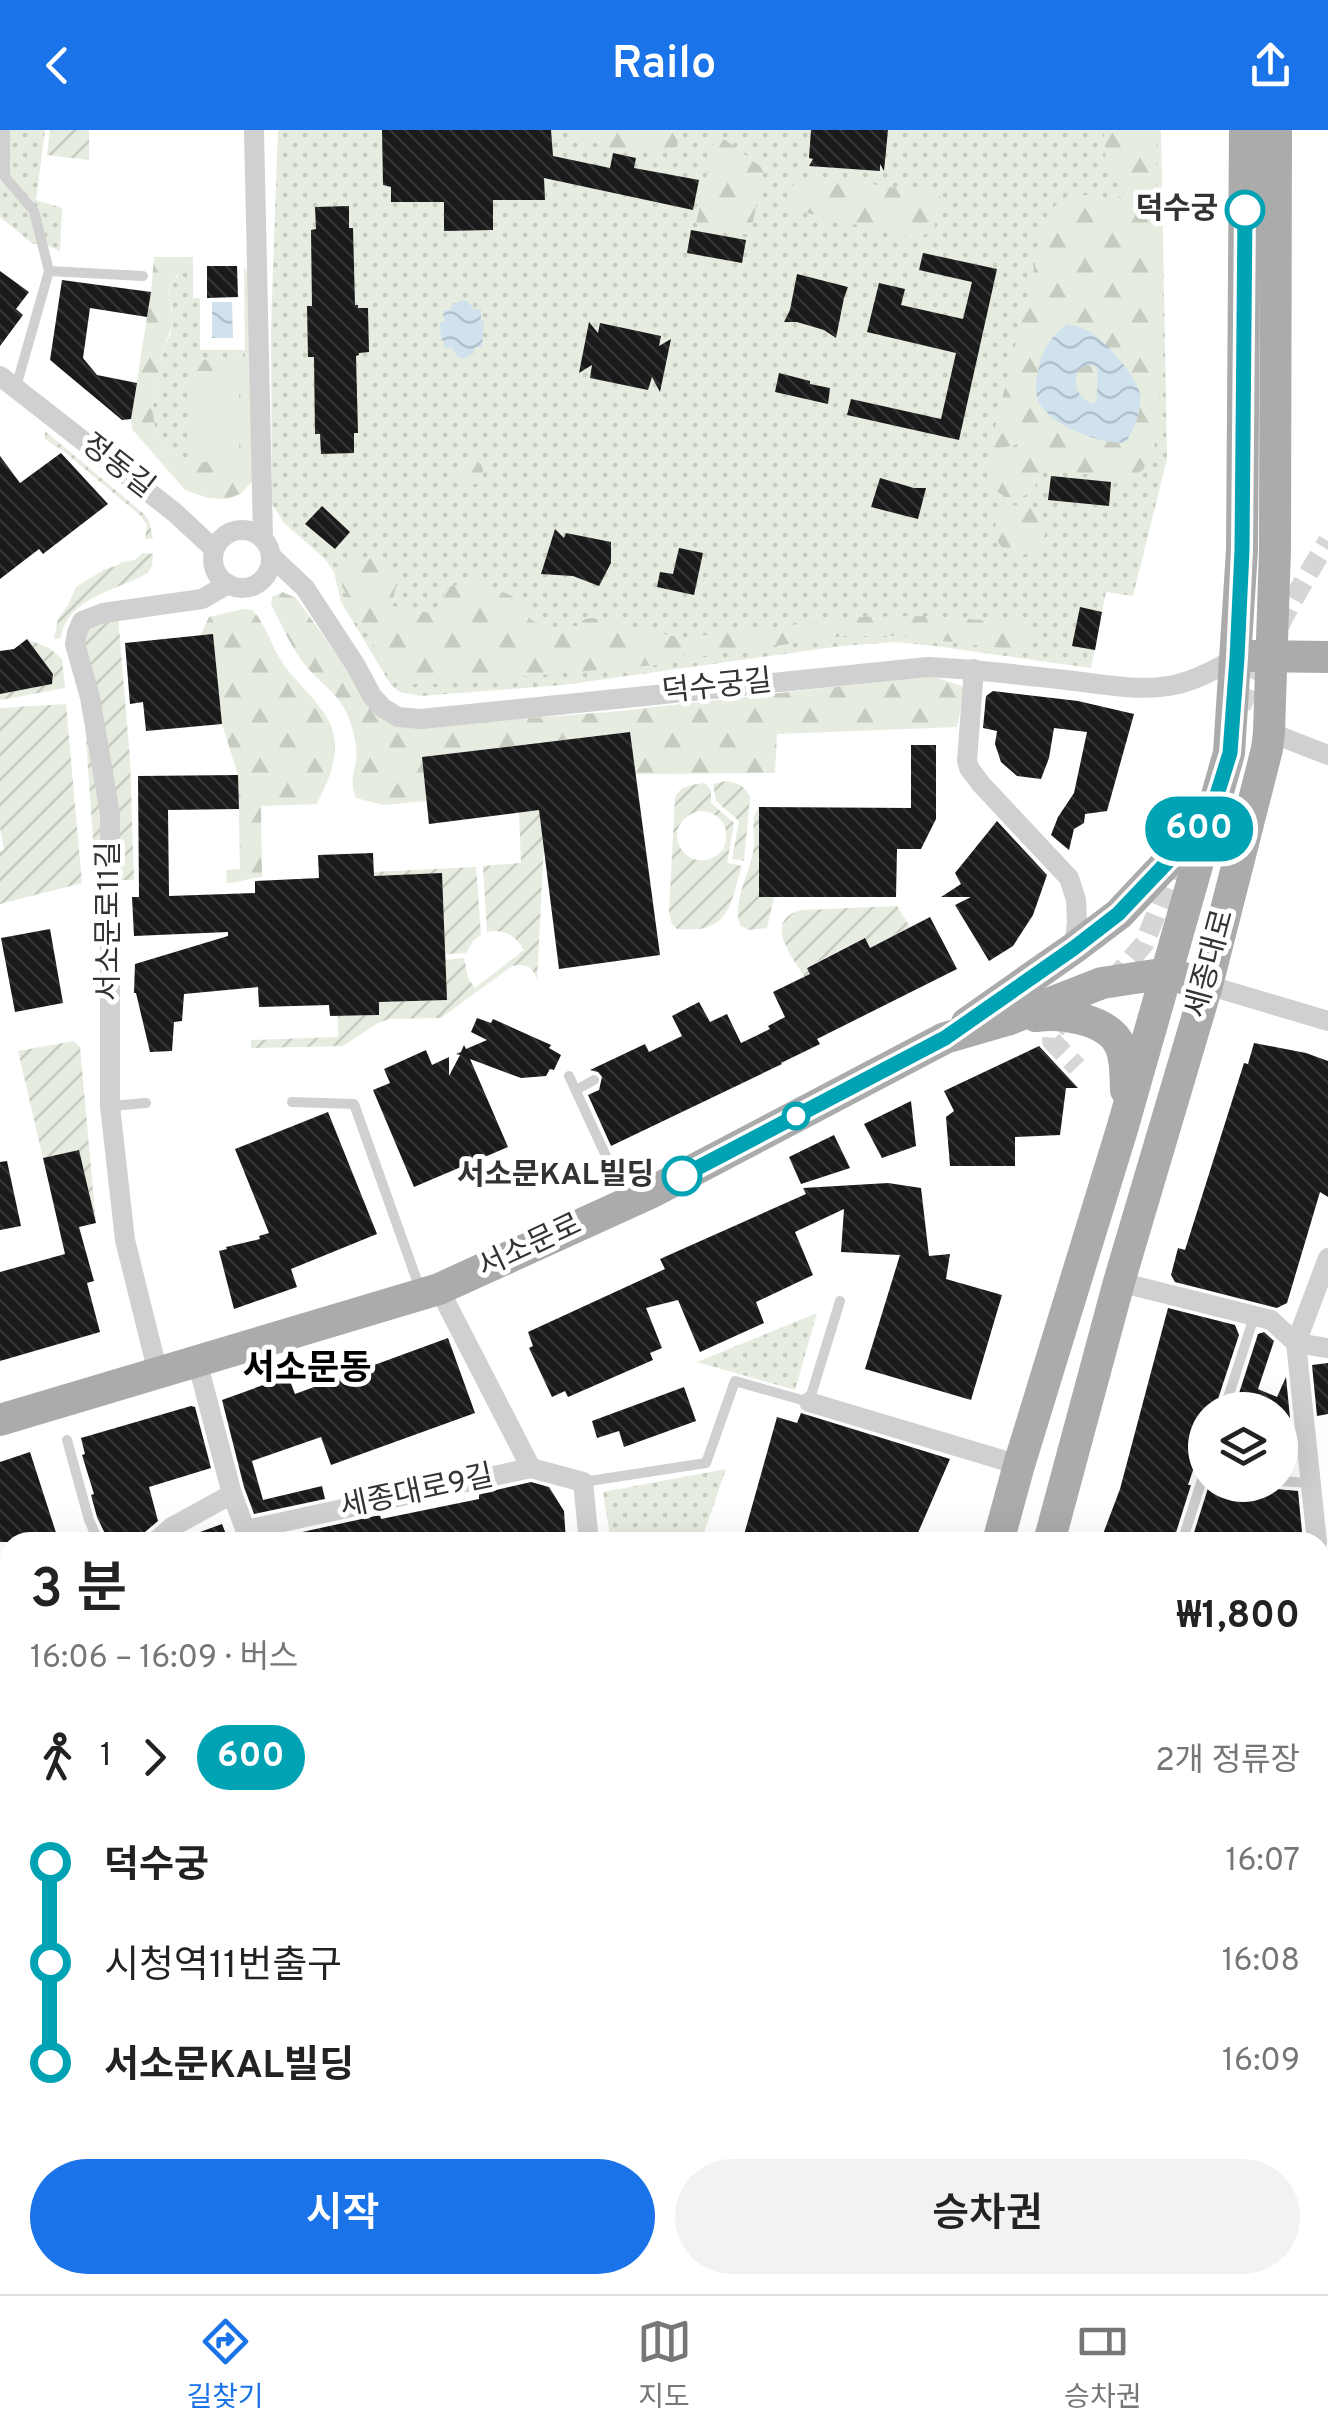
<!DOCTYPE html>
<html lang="ko">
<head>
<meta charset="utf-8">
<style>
  :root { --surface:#fff; --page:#f2f2f2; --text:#222; --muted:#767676; --line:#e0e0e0; --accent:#1a73e8 }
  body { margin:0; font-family:Overpass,"Noto Sans KR",sans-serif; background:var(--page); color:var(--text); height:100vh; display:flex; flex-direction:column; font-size:38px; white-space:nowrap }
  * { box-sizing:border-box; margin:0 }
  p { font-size:32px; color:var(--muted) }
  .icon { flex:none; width:55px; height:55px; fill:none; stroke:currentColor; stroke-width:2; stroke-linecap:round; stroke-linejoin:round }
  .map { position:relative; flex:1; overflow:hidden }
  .drawer { position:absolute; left:0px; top:1402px; width:1330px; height:762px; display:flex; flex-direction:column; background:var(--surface); border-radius:30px 30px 0 0; box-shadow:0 10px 40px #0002 }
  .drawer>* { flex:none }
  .badge { padding:0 20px; border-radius:32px; font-size:35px; line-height:65px }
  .controls { position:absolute; left:1188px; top:1262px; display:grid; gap:20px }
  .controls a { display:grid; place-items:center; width:110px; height:110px; border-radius:50%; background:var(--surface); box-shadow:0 10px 40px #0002; font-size:50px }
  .map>.badge { position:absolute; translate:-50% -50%; box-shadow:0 0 0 5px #fff }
  .legs { display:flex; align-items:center; gap:15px; height:110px; padding:0 30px; font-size:32px }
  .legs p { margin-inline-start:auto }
  .headline { display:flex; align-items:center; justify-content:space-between; height:170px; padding:0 30px }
  h1 { font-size:55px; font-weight:600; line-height:75px }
  .primary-button { display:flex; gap:20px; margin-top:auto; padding:20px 30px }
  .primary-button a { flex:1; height:115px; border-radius:60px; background:var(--accent); color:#fff; font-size:40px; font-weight:600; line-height:115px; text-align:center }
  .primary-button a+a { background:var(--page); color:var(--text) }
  ul { padding:0 30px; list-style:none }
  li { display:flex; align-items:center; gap:35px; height:100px; font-size:38px }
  li i { display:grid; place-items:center; width:15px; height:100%; margin:0 12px; background:currentColor }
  li i::after { content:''; width:25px; height:25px; margin:-12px; border:8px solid; border-radius:50%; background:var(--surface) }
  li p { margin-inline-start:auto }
  li:first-child i { background:linear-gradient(#0000 50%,currentColor 0) }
  li:last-child i { background:linear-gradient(currentColor 50%,#0000 0) }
  header { display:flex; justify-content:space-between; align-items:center; height:130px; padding:0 30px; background:var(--accent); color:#fff; font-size:45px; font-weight:600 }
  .tab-bar { display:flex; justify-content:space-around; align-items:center; height:140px; border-top:2px solid var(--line); background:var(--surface); font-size:28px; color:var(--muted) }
  .tab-bar a { display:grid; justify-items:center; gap:5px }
  .tab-bar .on { color:var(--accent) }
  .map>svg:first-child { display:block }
</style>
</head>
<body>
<header><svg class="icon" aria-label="back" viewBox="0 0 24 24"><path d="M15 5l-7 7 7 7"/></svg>Railo<svg class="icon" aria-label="share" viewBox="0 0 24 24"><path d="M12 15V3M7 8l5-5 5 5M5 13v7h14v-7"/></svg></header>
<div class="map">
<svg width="1328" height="2164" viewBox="0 0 1328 2164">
  <defs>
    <pattern id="grass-dots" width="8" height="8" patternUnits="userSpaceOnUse" patternTransform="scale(2.5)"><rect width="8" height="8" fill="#e6ecdf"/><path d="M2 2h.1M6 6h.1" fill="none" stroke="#c6cbc0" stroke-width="1.8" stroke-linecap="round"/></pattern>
    <pattern id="forest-firs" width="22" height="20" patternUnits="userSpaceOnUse" patternTransform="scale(2.5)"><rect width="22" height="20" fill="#e6ecdf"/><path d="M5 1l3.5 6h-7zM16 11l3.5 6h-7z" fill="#c6cbc0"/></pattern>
    <pattern id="garden-furrows" width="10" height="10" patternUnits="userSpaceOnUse" patternTransform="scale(2.5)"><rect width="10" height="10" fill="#e6ecdf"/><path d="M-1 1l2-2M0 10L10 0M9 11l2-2" fill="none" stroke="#c6cbc0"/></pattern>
    <pattern id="water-waves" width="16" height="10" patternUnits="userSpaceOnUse" patternTransform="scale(2.5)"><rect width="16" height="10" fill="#cfe2ee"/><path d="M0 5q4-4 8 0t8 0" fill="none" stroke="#b2c2cd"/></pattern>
    <pattern id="building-back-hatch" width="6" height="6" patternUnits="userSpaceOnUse" patternTransform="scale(2.5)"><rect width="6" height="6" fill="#1a1a1a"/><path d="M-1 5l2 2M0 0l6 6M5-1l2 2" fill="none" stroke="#333"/></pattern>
  </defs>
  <rect width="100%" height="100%" fill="#fff"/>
  <g fill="url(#grass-dots)">
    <polygon points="0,0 45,0 36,70 62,78 60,121 42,113 33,114 0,87"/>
    <polygon points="278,0 1161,0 1167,329 1133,466 1106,462 1091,538 935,516 896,512 841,516 563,555 421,566 400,562 391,555 341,472 334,442 325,429 284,393 272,374 271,196"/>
    <polygon points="181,127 193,127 193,168 200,168 200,220 245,220 245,229 190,231 190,332 168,322 157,307 154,294 152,278 163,233 162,224 171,202 172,181 168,160 178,145"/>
    <polygon points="817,1183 795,1260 697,1232"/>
    <polygon points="726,1339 701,1412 611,1412 603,1362"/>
    <polygon points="691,2155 838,2155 840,2164 681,2164"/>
  </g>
  <g fill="url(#forest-firs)">
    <path d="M 568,0 L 680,0 L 680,6 L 676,17 C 639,29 601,19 568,0 Z"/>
    <polygon points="1104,0 1156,0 1160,287 1155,314 1143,340 1124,350 1066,341 1044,334 1022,313 998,319 991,315 1047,85 1063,67 1085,65 1115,69 1124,64 1118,44 1106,36"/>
    <polygon points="715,7 725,10 764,39 750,105 696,94"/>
    <polygon points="795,47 865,53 940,65 934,98 927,104 911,108 791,79"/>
    <polygon points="154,127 181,127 181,139 168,160 173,192 162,224 163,233 152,278 157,307 168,322 190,331 239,331 239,241 190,241 190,230 245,229 244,137 249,143 252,352 240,364 227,369 208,368 185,360 132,299 131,289 151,162"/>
    <circle cx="1014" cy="343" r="25"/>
    <circle cx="470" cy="342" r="13"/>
    <circle cx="1020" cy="400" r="25"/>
    <polygon points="365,427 390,434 397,449 392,476 440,485 445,458 463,453 478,453 510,465 522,473 531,490 545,497 577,496 585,489 593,488 678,507 682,512 682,524 667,534 434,554 412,554 396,548 383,533 342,456 343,439 355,430"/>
    <path d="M 282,462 L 296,468 L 351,544 L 427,596 L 610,582 L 932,546 L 965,557 L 957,597 L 777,604 L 775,643 L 636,644 L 629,602 L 422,627 L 427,671 L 383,675 L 356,668 C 350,649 353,648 356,631 C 358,616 353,598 347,584 C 340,565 319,552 306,536 C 291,518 282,495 271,474 L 272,467 Z"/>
    <path d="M 243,479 L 253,480 C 267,497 272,518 284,535 C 309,569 346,589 332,637 C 329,650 322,662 317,674 L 261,676 L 262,747 C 248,748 242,752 227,753 L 226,740 L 240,739 L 238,645 L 222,594 L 213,505 L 200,506 L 209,487 Z"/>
    <polygon points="931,486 1017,493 1031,499 1030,512 1018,520 901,506 844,506 684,529 683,508 859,487"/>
  </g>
  <g fill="url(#garden-furrows)" fill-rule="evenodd">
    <polygon points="50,0 89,0 89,30 47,25"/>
    <polygon points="45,301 144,384 149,391 153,408 145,409 147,395 141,386 63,321 45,309"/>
    <path d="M 142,423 L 153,424 L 152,436 L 148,443 C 118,460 66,468 61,508 L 54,509 L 58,489 L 68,475 L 76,457 L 105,439 L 116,436 L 122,432 L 135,430 Z"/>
    <polygon points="118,486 130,629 134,750 96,750 79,512 92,491"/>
    <polygon points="27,509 49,518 62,529 65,558 0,570 0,564 52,554 54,545"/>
    <polygon points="66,574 82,753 0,774 0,721 4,720 0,697 0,578"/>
    <path d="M 726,651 C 738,653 744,655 750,667 L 744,731 L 732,729 L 739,691 L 716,671 L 713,654 Z"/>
    <path d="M 705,653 L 711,660 L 711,673 L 734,693 L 727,733 L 742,736 C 729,778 729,804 677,799 L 672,794 L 669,782 L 675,668 C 680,655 692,655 705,653 ZM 699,681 C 722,681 732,700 723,720 C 688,754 653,694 699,681 Z"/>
    <path d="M 759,677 L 759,766 L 774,767 L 767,798 L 749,800 L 741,796 C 730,774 752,740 754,716 C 756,701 749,691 759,677 Z"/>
    <path d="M 539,679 L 544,714 L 537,850 C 533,836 526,833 512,836 L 441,888 L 389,889 L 378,893 L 343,916 L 251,918 L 251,910 L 338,907 L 338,886 L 379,885 L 379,872 L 446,870 L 445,830 L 464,828 L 468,848 L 475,858 L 524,820 C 516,806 504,798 487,802 L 483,736 L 521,733 L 519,683 Z"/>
    <polygon points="476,737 481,805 473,811 466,823 445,824 442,744 374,746 373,742"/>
    <path d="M 897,776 L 910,797 L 870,818 L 864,808 L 807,837 L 813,849 L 807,851 C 794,829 760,790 802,780 Z"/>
    <polygon points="74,911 80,917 96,1093 79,1020 43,1028 18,921"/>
    <polygon points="347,2155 413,2155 415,2164 341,2164"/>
  </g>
  <rect fill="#e6ecdf" x="190" y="241" width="49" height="91"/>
  <g fill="url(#water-waves)" fill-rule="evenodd">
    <polygon points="462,170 467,171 474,179 481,179 481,191 484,191 482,217 475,217 474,223 464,229 458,227 451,217 444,218 444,211 441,210 440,192 444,192 444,180 450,180 452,175"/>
    <polygon points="212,172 232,172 233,208 212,208"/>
    <path d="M 1067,194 C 1078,196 1087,199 1096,206 C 1109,215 1135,246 1139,261 C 1144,278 1134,300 1125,313 C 1099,313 1053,297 1039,273 C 1034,262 1036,252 1038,241 C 1041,221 1051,206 1067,194 ZM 1086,235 L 1097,237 C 1099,245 1096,261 1097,271 L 1093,274 C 1077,267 1073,257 1078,240 Z"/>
    <polygon points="423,2155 492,2155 484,2164 424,2164"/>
  </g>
  <g fill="url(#building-back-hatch)">
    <polygon points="382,0 551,0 553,26 610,38 613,23 636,28 634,38 699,50 693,80 544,48 545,70 493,70 493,100 444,101 444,72 391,72 391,57 383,55"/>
    <polygon points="811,0 888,0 884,41 880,34 880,41 809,36 813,29 809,28"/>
    <polygon points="349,76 349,98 353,98 355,175 358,175 358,178 368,178 369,222 359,223 359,225 356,226 358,303 354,303 354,323 321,324 320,304 315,304 314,227 308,227 307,176 312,176 311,100 316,99 315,77"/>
    <polygon points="691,100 746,110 742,133 687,123"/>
    <polygon points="923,123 997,139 959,310 847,285 851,269 941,289 956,223 867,202 879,153 905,159 901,175 963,189 972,152 919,140"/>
    <polygon points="207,136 237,136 238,167 207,168"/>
    <polygon points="0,141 29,162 16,179 23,185 0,216"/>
    <polygon points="797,144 848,157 844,168 836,208 824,200 797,192 784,192 790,180"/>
    <polygon points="62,150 151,162 147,187 90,178 83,228 97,245 137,253 131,289 122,290 50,230"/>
    <polygon points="589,192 598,203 600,193 661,206 659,216 671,209 660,262 652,247 648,260 590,248 592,235 579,243"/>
    <polygon points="779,243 810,251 810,254 830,258 828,274 775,262"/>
    <polygon points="61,323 108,374 43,424 39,419 0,449 0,326 20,353"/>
    <polygon points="1051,346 1111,352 1109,376 1048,370"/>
    <polygon points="880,348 914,358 926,358 918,389 871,377"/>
    <polygon points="322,376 350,402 335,419 305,394"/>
    <polygon points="555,399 564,408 566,403 611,412 611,433 599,456 573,446 541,444"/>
    <polygon points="679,418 703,423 694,465 657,457 660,442 673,444"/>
    <polygon points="1080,477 1102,482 1095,520 1072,516"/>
    <polygon points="213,504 222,594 146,601 143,572 130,574 125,513"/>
    <polygon points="27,509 53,544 52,554 0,564 0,521 14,519"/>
    <polygon points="993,561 1078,571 1134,584 1107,681 1085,684 1084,693 1074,699 1069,720 1051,705 1058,687 1074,663 1087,602 1054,598 1049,628 1041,649 1017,646 1001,632 995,614 997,601 983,598 986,566"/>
    <polygon points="630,602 660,825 559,839 539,680 429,694 422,627"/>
    <polygon points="911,615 936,615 936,689 921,719 897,719 896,767 759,767 759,677 911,678"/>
    <polygon points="238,645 239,679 168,680 169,766 255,763 255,751 319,748 318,725 373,723 374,746 442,743 447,870 379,872 379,885 330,886 329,875 259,877 258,857 184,864 182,891 174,892 172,921 150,922 136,863 134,863 135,834 228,806 228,802 134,806 132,767 139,767 138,646"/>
    <polygon points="997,691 1047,745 1033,785 1013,816 989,831 955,775 971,767 941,767 961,754 955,743"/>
    <polygon points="930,787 957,839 817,909 820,914 781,933 782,934 611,1016 588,965 599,960 602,947 598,942 590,940 645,914 649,922 682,906 672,886 699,872 710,892 727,884 741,913 770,899 768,896 785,887 773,862 810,844 807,838 865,808 870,818"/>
    <polygon points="50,799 63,873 15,882 1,808"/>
    <polygon points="477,888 491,893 493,889 551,915 549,918 561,925 554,940 550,939 546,946 521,948 470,929 508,1017 414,1057 373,960 390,953 384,939 426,920 432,935 449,927 449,946 460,925 456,924 461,922 464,915 466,919 487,910 471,902"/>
    <polygon points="1254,913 1306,923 1328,931 1328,1067 1320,1062 1287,1173 1277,1178 1175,1152 1171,1145 1178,1118 1185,1120 1244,933 1248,934"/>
    <polygon points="1039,916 1078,958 1066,958 1060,1005 1015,1007 1015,1036 950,1036 946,987 954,981 944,961"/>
    <polygon points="911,971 916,1016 882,1028 864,994"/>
    <polygon points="328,982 377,1104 291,1139 297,1157 234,1179 219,1121 227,1119 226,1117 260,1109 259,1106 269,1103 235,1019"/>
    <polygon points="834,1005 850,1038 801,1054 789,1027"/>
    <polygon points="79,1020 96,1093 79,1097 94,1151 87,1153 100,1202 0,1231 0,1142 65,1124 43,1028"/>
    <polygon points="7,1031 21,1096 0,1100 0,1032"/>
    <polygon points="888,1053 921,1058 929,1126 950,1124 946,1149 1002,1165 971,1270 865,1239 900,1125 841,1122 844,1079 795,1102 813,1145 756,1172 764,1193 700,1222 678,1170 646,1178 662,1218 650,1223 653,1230 568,1267 565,1261 552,1267 529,1218 533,1216 528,1202 665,1139 660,1129 806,1064 803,1058"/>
    <polygon points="1168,1178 1235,1195 1239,1205 1216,1275 1214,1280 1205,1280 1205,1305 1188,1355 1191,1355 1173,1412 1100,1412 1120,1359"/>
    <polygon points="1264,1202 1274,1211 1258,1259 1277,1267 1286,1247 1290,1288 1280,1290 1280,1280 1234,1279 1258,1204"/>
    <polygon points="448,1208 475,1283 331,1335 321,1307 252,1331 263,1370 322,1356 325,1369 254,1384 244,1357 222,1270 288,1246 295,1264"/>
    <polygon points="1328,1233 1328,1284 1317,1286 1312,1235"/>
    <polygon points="684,1257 696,1291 624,1317 619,1301 597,1308 592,1291"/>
    <polygon points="191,1276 195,1277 211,1338 149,1357 158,1391 145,1402 142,1412 109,1412 97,1387 91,1365 94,1364 82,1325 85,1324 81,1308"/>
    <polygon points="801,1283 950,1329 914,1412 742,1412 777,1287 797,1293"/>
    <polygon points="30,1322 59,1412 0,1412 0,1332"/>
    <polygon points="531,1352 549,1357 564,1381 566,1412 271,1412 270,1409 380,1385 381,1389 479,1369 479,1364"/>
    <polygon points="1209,1355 1220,1355 1242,1362 1276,1359 1298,1361 1303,1412 1191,1412"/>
    <polygon points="222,1394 229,1412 177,1412 178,1410"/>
  </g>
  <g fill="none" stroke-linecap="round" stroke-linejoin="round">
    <g stroke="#d6d6d6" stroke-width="20" stroke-dasharray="20 10" stroke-linecap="butt">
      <path d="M 1241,577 C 1265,519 1295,464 1328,411"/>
      <polyline points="1112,851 1144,814 1177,733"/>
      <polyline points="1069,884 1053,901 1052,911 1077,937"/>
    </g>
    <g stroke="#d0d0d0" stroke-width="10">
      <polyline points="5,0 5,47 34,81 49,141 16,257"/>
      <polyline points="49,141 143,146"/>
      <polyline points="569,946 625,1067"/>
      <polyline points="576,960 594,950"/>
      <polyline points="292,972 354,974 420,1159"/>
      <polyline points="111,976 146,973"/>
      <polyline points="1224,1280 1254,1187"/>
      <polyline points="67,1310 89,1390 99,1412"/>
      <polyline points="1280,1351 1310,1353"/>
      <polyline points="583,1352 706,1333 735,1251 809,1272 840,1171"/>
      <polyline points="1182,1412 1205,1340"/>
    </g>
    <g stroke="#d0d0d0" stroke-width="20">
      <polyline points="254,0 263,409"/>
      <polyline points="0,246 174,382 214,419"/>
      <circle cx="242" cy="429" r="29"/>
      <path d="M 271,426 L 305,458 L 356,536 L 372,566 L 383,578 L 398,587 L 421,589 L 928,537 C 974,539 1020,545 1066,550 C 1101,554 1139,562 1174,555 C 1197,550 1216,539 1237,527"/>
      <polyline points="974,539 967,630 969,638 981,654 1069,748 1076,770 1077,793 1074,818"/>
      <polyline points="1269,602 1328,625"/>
      <polyline points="1207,855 1328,891"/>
      <polyline points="1119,1152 1271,1190 1296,1213 1328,1218"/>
      <polyline points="439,1159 531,1338 583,1352 589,1412"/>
      <polyline points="158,1243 125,1110 110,976 110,684 90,567 75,514 77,503 82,491 103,483 202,469 228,454"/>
      <polyline points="809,1272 1019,1335"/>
      <polyline points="232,1364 250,1412"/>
      <polyline points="246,1400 531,1338"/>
      <polyline points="155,1412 172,1397 232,1364 197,1231"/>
      <polyline points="1317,1412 1296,1213 1328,1128"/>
      <polyline points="1320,1438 1328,1517"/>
      <polyline points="0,1545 10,1539"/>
      <polyline points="1320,1583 1328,1582"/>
      <polyline points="0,1690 10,1684"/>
      <polyline points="0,2148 10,2164"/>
    </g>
    <g stroke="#bdbdbd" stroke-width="28">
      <polyline points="0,1824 10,1840"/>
      <polyline points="1320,1879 1328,1876"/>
      <polyline points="1320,1903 1328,1900"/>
      <polyline points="216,2155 221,2164"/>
      <polyline points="890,2164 890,2155"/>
    </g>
    <g stroke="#ababab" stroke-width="32">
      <polyline points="1253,526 1328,527"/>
      <path d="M 1036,886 C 1056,884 1065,885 1085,890 C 1125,902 1125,923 1126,960"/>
      <polyline points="967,893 1074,818 1119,784 1207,690"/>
      <polyline points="0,1290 439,1159 650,1063 945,908 1007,890 1102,853 1168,843 1186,849"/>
      <polyline points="998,1412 1019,1335 1123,996 1229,623 1242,420 1245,0"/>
      <polyline points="1049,1412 1119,1152 1207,855 1267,619 1269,602 1275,419 1276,0"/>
      <polyline points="578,2164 583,2155"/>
      <polyline points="646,2164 655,2155"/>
    </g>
  </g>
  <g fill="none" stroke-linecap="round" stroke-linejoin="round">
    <g stroke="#fff" stroke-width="22">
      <polyline id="line-1" points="682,1046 945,908 1074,818 1118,784 1210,687 1230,623 1237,528 1242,420 1245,80"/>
    </g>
    <use href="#line-1" stroke="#00a3b4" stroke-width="15"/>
  </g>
  <g fill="#fff" stroke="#00a3b4" stroke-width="5">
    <circle cx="1245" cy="80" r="18"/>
    <circle cx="796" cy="986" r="12"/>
    <circle cx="682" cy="1046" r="18"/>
  </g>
  <g text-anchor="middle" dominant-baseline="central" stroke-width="10" stroke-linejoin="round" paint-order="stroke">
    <g font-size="30" font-weight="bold" fill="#333" stroke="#fff" text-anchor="end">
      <text x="1218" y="80">덕수궁</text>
      <text x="654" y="1046">서소문KAL빌딩</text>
    </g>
    <g font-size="30" fill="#333" stroke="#fff">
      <text transform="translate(117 337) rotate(38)">정동길</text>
      <text transform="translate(717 558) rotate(-6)">덕수궁길</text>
      <text transform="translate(110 791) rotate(-90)">서소문로11길</text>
      <text transform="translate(1211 834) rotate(-75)">세종대로</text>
      <text transform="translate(530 1117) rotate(-25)">서소문로</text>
      <text transform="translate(417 1363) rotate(-12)">세종대로9길</text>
    </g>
    <g font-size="35" font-weight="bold" fill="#000" stroke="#fff">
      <text x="307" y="1240">서소문동</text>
    </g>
  </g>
</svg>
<div class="controls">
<a><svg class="icon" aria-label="layers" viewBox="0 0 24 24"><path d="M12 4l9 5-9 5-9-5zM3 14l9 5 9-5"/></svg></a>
</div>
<b class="badge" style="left:1199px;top:699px;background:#00a3b4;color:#fff">600</b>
<section class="drawer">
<div class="headline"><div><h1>3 분</h1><p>16:06 – 16:09 · 버스</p></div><b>₩1,800</b></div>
<div class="legs"><svg class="icon" aria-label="walk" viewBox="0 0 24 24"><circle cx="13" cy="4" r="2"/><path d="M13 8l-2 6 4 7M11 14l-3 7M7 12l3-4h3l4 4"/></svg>1<svg class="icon" aria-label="forward" viewBox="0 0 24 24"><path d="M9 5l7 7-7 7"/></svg><b class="badge" style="background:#00a3b4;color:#fff">600</b><p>2개 정류장</p></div>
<ul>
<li><i style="color:#00a3b4"></i><b>덕수궁</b><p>16:07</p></li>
<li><i style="color:#00a3b4"></i><span>시청역11번출구</span><p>16:08</p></li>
<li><i style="color:#00a3b4"></i><b>서소문KAL빌딩</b><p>16:09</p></li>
</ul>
<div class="primary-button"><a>시작</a><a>승차권</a></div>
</section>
</div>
<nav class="tab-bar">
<a class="on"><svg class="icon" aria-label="directions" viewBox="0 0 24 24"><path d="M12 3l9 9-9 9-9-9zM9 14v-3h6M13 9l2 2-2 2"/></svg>길찾기</a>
<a><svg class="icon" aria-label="map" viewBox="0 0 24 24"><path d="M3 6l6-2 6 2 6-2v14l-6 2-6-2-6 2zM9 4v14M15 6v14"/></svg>지도</a>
<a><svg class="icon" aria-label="tickets" viewBox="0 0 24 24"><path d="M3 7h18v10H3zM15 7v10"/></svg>승차권</a>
</nav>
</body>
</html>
